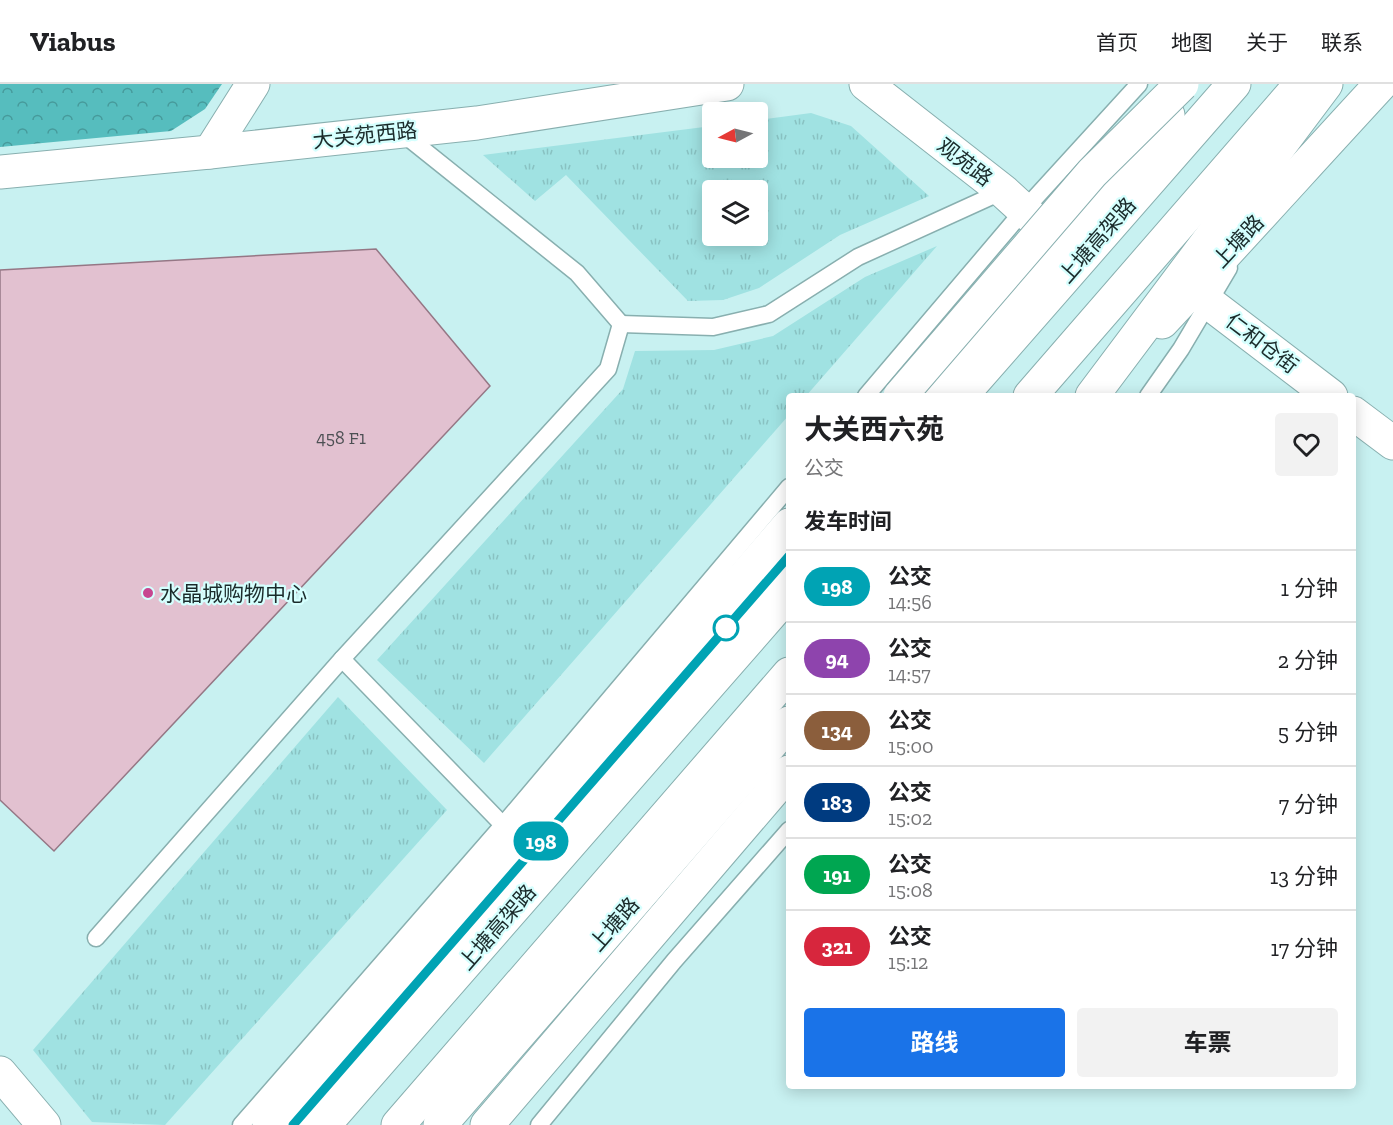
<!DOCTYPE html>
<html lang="zh">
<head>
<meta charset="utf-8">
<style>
  :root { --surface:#fff; --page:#f2f2f2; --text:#202124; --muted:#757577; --line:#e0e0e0; --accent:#1a73e8 }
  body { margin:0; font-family:"Zilla Slab","Noto Sans SC",serif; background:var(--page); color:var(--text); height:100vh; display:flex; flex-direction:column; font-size:22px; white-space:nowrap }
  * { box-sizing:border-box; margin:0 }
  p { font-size:20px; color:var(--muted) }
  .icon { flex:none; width:33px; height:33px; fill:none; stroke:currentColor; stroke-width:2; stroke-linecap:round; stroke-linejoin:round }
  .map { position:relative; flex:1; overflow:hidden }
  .sheet { position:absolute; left:786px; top:309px; width:570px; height:696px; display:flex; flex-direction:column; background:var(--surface); border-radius:6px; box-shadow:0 3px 15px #0003 }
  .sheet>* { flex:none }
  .badge { padding:0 12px; border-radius:20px; font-size:21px; line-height:39px }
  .needle { width:39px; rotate:263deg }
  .buttons { position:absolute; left:702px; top:18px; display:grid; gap:12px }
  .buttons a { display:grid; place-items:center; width:66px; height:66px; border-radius:6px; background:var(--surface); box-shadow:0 3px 15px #0003; font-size:30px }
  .map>.badge { position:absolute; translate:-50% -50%; box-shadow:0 0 0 3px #fff }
  h2 { padding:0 18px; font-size:22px; line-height:54px }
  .round { display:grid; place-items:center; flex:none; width:63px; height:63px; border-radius:6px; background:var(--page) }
  .headline { display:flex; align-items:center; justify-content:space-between; height:102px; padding:0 18px }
  h1 { font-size:28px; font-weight:700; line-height:45px }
  .primary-button { display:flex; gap:12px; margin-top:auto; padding:12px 18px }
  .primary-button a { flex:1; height:69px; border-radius:6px; background:var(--accent); color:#fff; font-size:24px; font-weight:700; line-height:69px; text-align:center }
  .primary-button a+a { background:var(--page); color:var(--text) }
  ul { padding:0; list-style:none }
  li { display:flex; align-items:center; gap:18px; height:72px; padding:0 18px; border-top:2px solid var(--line) }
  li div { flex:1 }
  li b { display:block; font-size:22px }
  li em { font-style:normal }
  li .badge { min-width:66px; font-weight:700; text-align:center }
  header { display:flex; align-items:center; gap:36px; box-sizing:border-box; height:84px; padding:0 30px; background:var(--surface); border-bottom:2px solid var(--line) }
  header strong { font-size:28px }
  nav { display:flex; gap:33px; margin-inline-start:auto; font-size:21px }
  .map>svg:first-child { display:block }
</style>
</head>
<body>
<header>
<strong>Viabus</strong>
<nav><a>首页</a><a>地图</a><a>关于</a><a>联系</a></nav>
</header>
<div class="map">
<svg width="1393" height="1041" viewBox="0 0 1393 1041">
  <defs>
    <pattern id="grass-tufts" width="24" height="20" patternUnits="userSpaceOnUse" patternTransform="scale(1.5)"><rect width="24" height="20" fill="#a0e2e2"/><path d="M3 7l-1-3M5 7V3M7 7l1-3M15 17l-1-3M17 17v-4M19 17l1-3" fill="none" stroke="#89c2c2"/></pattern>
    <pattern id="forest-crowns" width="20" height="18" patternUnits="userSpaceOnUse" patternTransform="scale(1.5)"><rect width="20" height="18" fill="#56bdbe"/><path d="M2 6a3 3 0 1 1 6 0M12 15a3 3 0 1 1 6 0" fill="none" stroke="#469a9b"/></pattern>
  </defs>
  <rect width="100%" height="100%" fill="#c8f1f1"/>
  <g fill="url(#grass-tufts)" fill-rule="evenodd">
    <path d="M 811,29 L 851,42 L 929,112 L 840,151 L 759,204 L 723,216 L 688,217 L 566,91 L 535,117 L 483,71 L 712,42 L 712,74 L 758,74 L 758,36 ZM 712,106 L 758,106 L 758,152 L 712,152 Z"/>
    <polygon points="937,162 806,312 789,312 789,331 484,679 377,576 623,305 635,267 714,266 773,252 865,193"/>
    <polygon points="338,613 447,726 165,1041 92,1038 33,966"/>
  </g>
  <polygon fill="url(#forest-crowns)" points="0,0 222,0 205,25 171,47 0,63"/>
  <polygon fill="#e2c1d0" stroke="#957785" stroke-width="1.5" points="376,165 490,302 54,767 0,716 0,186"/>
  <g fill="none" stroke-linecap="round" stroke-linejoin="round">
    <g stroke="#88afaf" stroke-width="19">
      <g id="service">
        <polyline points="621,240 713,243 769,230 858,173 1003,107"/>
        <polyline points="866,312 1024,126 1139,0"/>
        <polyline points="1148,312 1181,265 1229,184"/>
        <polyline points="342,575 503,741"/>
        <polyline points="96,854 342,575 608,285 621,240 577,189 401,48"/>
        <polyline points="241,1041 503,741 789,403"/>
        <polyline points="539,1041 674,877 789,746"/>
      </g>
    </g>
    <g stroke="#88afaf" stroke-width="35">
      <g id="minor">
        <polyline points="866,0 1003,107 1061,160"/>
        <polyline points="210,68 253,0"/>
        <polyline points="0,88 210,68 477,39 727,0"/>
        <polyline points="1192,206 1331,312"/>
        <polyline points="1353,329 1393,359"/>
        <polyline points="0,989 44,1041"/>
      </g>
    </g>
    <g stroke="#88afaf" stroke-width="35">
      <g id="primary">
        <path d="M 1162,238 C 1236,159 1308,79 1381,0"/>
        <polyline points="928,312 1061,160 1168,31"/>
        <polyline points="293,1041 789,472"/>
        <polyline points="440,1041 789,639"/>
      </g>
    </g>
    <g stroke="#88afaf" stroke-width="35">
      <g id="trunk">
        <polyline points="961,312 1234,0"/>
        <polyline points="1030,312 1301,0"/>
        <polyline points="1092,312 1326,0"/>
        <polyline points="269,1041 431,856 789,441"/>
        <polyline points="324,1041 789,509"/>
        <polyline points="398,1041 789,590"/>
        <polyline points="487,1041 789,688"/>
      </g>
    </g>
    <use href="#service" stroke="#fff" stroke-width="16"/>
    <use href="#minor" stroke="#fff" stroke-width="33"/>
    <use href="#primary" stroke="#fff" stroke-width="33"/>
    <use href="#trunk" stroke="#fff" stroke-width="33"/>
    <g stroke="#88afaf" stroke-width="35" stroke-linecap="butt">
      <polyline id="trunk-bridge" points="900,312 1092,89 1182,0"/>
    </g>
    <use href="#trunk-bridge" stroke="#fff" stroke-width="33"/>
  </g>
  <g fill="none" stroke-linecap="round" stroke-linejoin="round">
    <g stroke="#fff" stroke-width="14">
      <polyline id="line" points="293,1041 789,472"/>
    </g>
    <use href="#line" stroke="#00a3b4" stroke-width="9"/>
  </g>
  <circle fill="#c74690" stroke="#d5fffe" stroke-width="2" cx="148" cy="509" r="6"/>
  <circle fill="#fff" stroke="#00a3b4" stroke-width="3" cx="726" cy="544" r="12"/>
  <g text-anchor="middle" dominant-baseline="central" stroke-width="4.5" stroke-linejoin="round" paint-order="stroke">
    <g font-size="18" fill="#4d5054">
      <text x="341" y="354">458 F1</text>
    </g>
    <g font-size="21" fill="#1b2b2b" stroke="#d5fffe">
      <text transform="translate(365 51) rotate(-6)">大关苑西路</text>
      <text transform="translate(965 78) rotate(38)">观苑路</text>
      <text transform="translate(1097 156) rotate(-49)">上塘高架路</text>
      <text transform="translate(1238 157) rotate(-47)">上塘路</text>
      <text transform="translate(1262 259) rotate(37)">仁和仓街</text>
      <text transform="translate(614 840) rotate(-49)">上塘路</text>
      <text transform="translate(497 843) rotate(-49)">上塘高架路</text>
    </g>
    <g font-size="21" fill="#1b2b2b" stroke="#d5fffe" text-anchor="start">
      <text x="160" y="509">水晶城购物中心</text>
    </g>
  </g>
</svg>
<div class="buttons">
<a><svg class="needle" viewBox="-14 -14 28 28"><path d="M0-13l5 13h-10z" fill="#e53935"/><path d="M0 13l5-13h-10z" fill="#757577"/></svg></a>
<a><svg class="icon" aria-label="layers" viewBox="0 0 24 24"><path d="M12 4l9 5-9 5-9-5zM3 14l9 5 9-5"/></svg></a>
</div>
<b class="badge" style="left:541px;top:757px;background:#00a3b4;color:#fff">198</b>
<section class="sheet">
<div class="headline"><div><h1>大关西六苑</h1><p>公交</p></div><a class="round"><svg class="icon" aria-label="heart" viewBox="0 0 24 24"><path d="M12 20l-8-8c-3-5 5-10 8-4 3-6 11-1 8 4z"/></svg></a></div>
<h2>发车时间</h2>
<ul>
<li><span class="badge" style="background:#00a3b4;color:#fff">198</span><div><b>公交</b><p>14:56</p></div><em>1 分钟</em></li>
<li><span class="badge" style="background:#8e44ad;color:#fff">94</span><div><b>公交</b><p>14:57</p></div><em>2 分钟</em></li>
<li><span class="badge" style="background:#8b5e3c;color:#fff">134</span><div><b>公交</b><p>15:00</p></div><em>5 分钟</em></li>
<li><span class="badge" style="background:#003b80;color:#fff">183</span><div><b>公交</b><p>15:02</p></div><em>7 分钟</em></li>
<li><span class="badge" style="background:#00a651;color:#fff">191</span><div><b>公交</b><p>15:08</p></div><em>13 分钟</em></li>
<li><span class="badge" style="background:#d7263d;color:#fff">321</span><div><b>公交</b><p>15:12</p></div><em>17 分钟</em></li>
</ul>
<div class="primary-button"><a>路线</a><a>车票</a></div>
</section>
</div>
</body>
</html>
